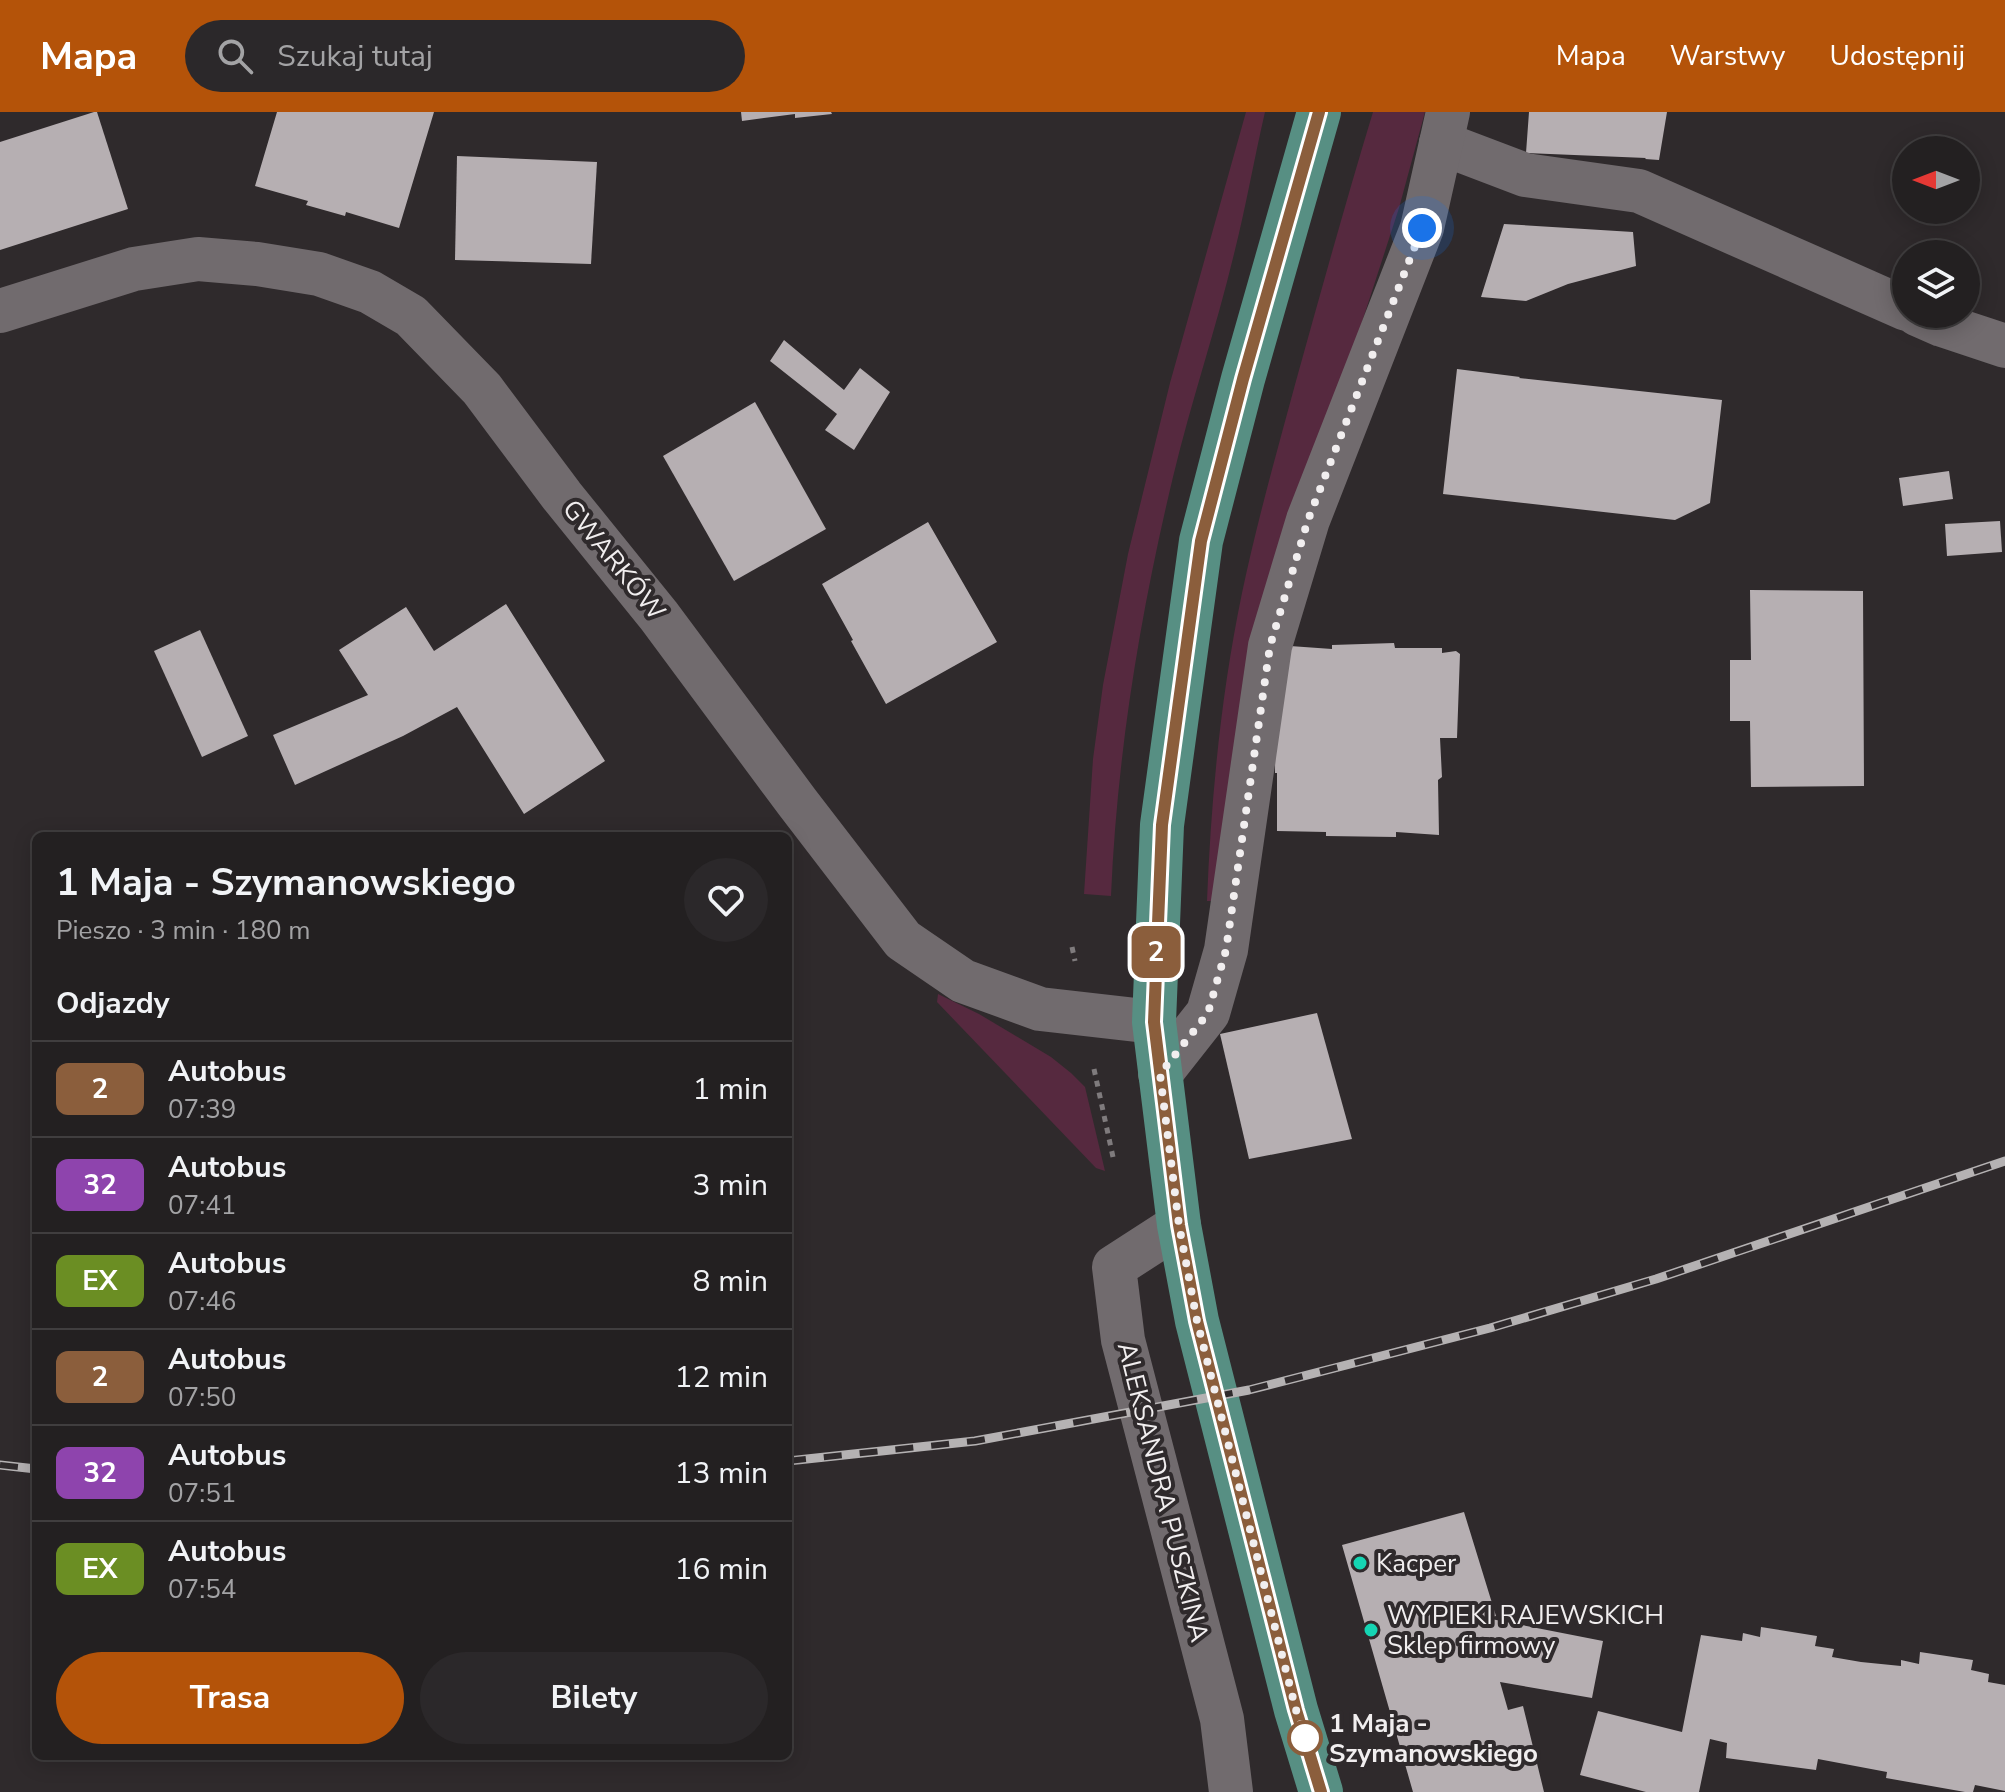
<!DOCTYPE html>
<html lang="pl">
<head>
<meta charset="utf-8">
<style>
  :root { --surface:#232021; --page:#2b282a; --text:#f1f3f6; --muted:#a3a3a5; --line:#403e3f; --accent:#b45309 }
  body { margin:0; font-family:"Nunito Sans",sans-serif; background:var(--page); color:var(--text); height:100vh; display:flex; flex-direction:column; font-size:30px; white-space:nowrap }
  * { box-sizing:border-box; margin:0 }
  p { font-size:26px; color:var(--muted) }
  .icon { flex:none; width:44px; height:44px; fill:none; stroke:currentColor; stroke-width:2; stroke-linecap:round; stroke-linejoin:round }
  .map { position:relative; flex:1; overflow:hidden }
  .panel { position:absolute; left:32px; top:720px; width:760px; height:928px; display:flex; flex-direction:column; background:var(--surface); border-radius:12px; box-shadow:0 4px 20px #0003,0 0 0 2px var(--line) }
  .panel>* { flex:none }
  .badge { padding:0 16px; border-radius:12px; font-size:28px; line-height:52px }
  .needle { width:52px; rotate:270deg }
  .fabs { position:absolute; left:1892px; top:24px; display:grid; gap:16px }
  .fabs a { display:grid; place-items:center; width:88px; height:88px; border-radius:50%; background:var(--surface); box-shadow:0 4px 20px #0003,0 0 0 2px var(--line); font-size:40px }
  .you { position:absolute; width:40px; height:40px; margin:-20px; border:6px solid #fff; border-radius:50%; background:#1a73e8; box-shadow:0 0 0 12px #1a73e833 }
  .map>.badge { position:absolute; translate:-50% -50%; box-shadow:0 0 0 4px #fff }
  h2 { padding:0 24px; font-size:30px; line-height:72px }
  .round { display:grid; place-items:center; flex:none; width:84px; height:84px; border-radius:42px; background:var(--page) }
  .overview { display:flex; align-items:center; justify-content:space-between; height:136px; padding:0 24px }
  h1 { font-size:38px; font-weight:700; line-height:60px }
  .action { display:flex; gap:16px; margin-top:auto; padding:16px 24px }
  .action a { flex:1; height:92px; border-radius:48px; background:var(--accent); color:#fff; font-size:32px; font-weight:700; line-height:92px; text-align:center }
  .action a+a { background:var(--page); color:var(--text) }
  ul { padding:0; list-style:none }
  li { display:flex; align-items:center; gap:24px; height:96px; padding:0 24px; border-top:2px solid var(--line) }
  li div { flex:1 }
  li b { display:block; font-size:30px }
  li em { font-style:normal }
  li .badge { min-width:88px; font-weight:700; text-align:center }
  header { display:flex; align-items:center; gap:48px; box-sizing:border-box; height:112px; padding:0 40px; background:var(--accent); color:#fff }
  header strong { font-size:38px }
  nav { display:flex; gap:44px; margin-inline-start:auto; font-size:28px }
  .search { width:560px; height:72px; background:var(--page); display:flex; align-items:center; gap:20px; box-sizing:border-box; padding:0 28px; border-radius:44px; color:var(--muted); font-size:30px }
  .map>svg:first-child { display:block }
</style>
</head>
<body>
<header>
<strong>Mapa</strong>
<div class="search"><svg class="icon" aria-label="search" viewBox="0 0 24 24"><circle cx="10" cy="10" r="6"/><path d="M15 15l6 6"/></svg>Szukaj tutaj</div>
<nav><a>Mapa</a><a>Warstwy</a><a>Udostępnij</a></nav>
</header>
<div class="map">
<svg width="2005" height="1680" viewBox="0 0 2005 1680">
  <rect width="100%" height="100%" fill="#2f2a2c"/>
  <g fill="#56293f">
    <path d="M 1246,0 L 1265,0 C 1254,47 1246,95 1234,142 C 1216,217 1191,290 1173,365 C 1140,503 1117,642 1111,784 L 1084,782 L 1093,647 L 1103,573 L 1128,442 L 1170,271 Z"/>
    <path d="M 1373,0 L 1425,0 L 1399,96 L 1362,210 L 1214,789 L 1207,789 C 1211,686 1221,582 1242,481 C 1257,410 1277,339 1296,269 C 1321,179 1346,89 1373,0 Z"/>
    <polygon points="938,882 979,902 1051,945 1071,961 1085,975 1105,1059 1096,1056 937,890"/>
  </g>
  <g fill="#b6afb2">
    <polygon points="94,0 97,0 128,97 0,138 0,30"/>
    <polygon points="277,0 434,0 399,116 346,100 345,104 306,93 308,89 255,74"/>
    <polygon points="741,0 831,0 832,2 795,6 795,2 742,9"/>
    <polygon points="1529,0 1667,0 1659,48 1645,47 1646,46 1526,41"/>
    <polygon points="457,44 597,50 591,152 455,148"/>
    <polygon points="1504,112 1633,120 1636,154 1568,172 1526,189 1481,185"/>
    <polygon points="784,228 844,278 860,256 890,280 854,338 825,318 837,302 770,249"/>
    <polygon points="1457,257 1520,265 1519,266 1722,288 1710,391 1675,408 1443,382"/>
    <polygon points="755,290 826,417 734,469 663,344"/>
    <polygon points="1949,359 1953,387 1903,394 1899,366"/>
    <polygon points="2000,409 2002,440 1947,444 1945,412"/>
    <polygon points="928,410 997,530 886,592 851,529 853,528 822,472"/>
    <polygon points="1750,478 1863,479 1864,674 1751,675 1750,609 1730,609 1730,548 1751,548"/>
    <polygon points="506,492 605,649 524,702 457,595 403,624 295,673 273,623 368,583 339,538 406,495 434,539"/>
    <polygon points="200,518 248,624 202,645 154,539"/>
    <polygon points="1394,531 1395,536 1442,536 1442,541 1456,539 1460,542 1457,626 1440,626 1442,665 1438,668 1439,723 1396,720 1396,725 1326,724 1326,720 1277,719 1277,661 1275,661 1276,533 1332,537 1332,533"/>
    <polygon points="1317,901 1352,1027 1249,1047 1220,922"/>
    <polygon points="1464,1400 1496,1504 1486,1506 1603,1529 1592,1586 1500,1570 1508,1598 1523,1594 1544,1680 1413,1680 1342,1433"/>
    <polygon points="1761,1515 1817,1524 1815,1534 1834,1537 1832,1545 1861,1550 1901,1554 1901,1548 1919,1552 1920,1540 1973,1548 1971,1558 1989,1562 1988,1570 2005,1573 2005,1679 1975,1673 1973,1680 1965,1680 1886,1666 1887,1660 1818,1647 1816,1658 1726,1646 1727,1631 1710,1627 1699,1680 1646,1680 1580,1663 1598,1599 1682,1620 1701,1523 1742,1529 1743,1521 1760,1525"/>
  </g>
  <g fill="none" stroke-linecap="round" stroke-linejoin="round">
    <g stroke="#7f7b7d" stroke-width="5" stroke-dasharray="6 6" stroke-linecap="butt">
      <polyline points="1072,835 1075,849"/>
      <polyline points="1094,957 1113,1045"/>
    </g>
    <g stroke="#716b6e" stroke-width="44">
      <polyline points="1441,31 1525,63 1639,79 1906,197"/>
      <polyline points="0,199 134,157 198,147 257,152 319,162 370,180 411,204 482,277 562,384 659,504 797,690 903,828 963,869 1040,897 1154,910"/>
      <polyline points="1917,202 1942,213 2005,234"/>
      <polyline points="1160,962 1208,901 1226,838 1270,534 1308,408 1422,116 1448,0"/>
      <polyline points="1179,1113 1114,1155 1123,1228 1222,1607 1231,1680"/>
    </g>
    <polyline stroke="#578f83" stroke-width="44" points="1319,0 1243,267 1201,429 1162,713 1154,910 1179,1113 1197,1209 1296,1598 1321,1680"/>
    <g stroke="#b5b2b3" stroke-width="9">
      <g id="rail">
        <polyline points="788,1349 975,1329 1249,1278 1490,1216 1656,1167 2005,1049"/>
        <polyline points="0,1353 36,1357"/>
      </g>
    </g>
    <use href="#rail" stroke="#2f2a2c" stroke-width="6" stroke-dasharray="18" stroke-linecap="butt"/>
  </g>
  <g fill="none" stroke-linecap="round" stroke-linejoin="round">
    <g stroke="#fff" stroke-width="18">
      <polyline id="line" points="1319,0 1243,267 1201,429 1162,713 1154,910 1179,1113 1197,1209 1296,1598 1321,1680"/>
    </g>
    <use href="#line" stroke="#8b5e3c" stroke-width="12"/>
    <polyline stroke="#f1eeef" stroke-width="8" stroke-dasharray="0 14.4" points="1305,1626 1296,1598 1197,1209 1179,1113 1160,962 1208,901 1226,838 1270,534 1308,408 1422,116"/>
  </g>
  <g fill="#15d5b3" stroke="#2f2a2c" stroke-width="3">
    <circle cx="1360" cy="1451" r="8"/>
    <circle cx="1371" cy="1518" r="8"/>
  </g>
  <circle fill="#fff" stroke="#8b5e3c" stroke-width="4" cx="1305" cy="1626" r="16"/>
  <g text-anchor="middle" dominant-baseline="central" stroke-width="8" stroke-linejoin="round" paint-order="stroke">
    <g font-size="26" fill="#f1eeef" stroke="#2f2a2c">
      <text transform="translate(614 448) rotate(51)">GWARKÓW</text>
      <text transform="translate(1163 1380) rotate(76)">ALEKSANDRA PUSZKINA</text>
    </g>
    <g font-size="26" fill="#f1eeef" stroke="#2f2a2c" text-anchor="start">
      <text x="1376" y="1451">Kacper</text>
      <text x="1387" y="1503">WYPIEKI RAJEWSKICH<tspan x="1387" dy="30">Sklep firmowy</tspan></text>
    </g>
    <g font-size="26" font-weight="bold" fill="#f1eeef" stroke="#2f2a2c" text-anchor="start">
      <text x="1329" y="1611">1 Maja -<tspan x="1329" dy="30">Szymanowskiego</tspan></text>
    </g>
  </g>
</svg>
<div class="fabs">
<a><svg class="needle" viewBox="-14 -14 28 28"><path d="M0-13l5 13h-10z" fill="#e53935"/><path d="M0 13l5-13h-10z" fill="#a3a3a5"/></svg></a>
<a><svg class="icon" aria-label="layers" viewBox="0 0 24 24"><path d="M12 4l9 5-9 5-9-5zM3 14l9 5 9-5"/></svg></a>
</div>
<div class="you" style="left:1422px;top:116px"></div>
<b class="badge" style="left:1156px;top:840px;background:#8b5e3c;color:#fff">2</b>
<section class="panel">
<div class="overview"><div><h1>1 Maja - Szymanowskiego</h1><p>Pieszo · 3 min · 180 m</p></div><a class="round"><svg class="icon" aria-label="heart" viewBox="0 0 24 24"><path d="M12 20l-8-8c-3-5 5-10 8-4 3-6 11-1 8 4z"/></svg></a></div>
<h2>Odjazdy</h2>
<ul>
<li><span class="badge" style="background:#8b5e3c;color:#fff">2</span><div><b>Autobus</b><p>07:39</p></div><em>1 min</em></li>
<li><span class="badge" style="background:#8e44ad;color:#fff">32</span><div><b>Autobus</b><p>07:41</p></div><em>3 min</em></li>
<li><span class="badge" style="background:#6b8e23;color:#fff">EX</span><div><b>Autobus</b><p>07:46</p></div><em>8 min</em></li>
<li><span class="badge" style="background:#8b5e3c;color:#fff">2</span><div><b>Autobus</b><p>07:50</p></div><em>12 min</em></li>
<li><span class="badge" style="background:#8e44ad;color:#fff">32</span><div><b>Autobus</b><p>07:51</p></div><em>13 min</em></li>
<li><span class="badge" style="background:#6b8e23;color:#fff">EX</span><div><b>Autobus</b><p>07:54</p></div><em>16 min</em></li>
</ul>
<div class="action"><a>Trasa</a><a>Bilety</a></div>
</section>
</div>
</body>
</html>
